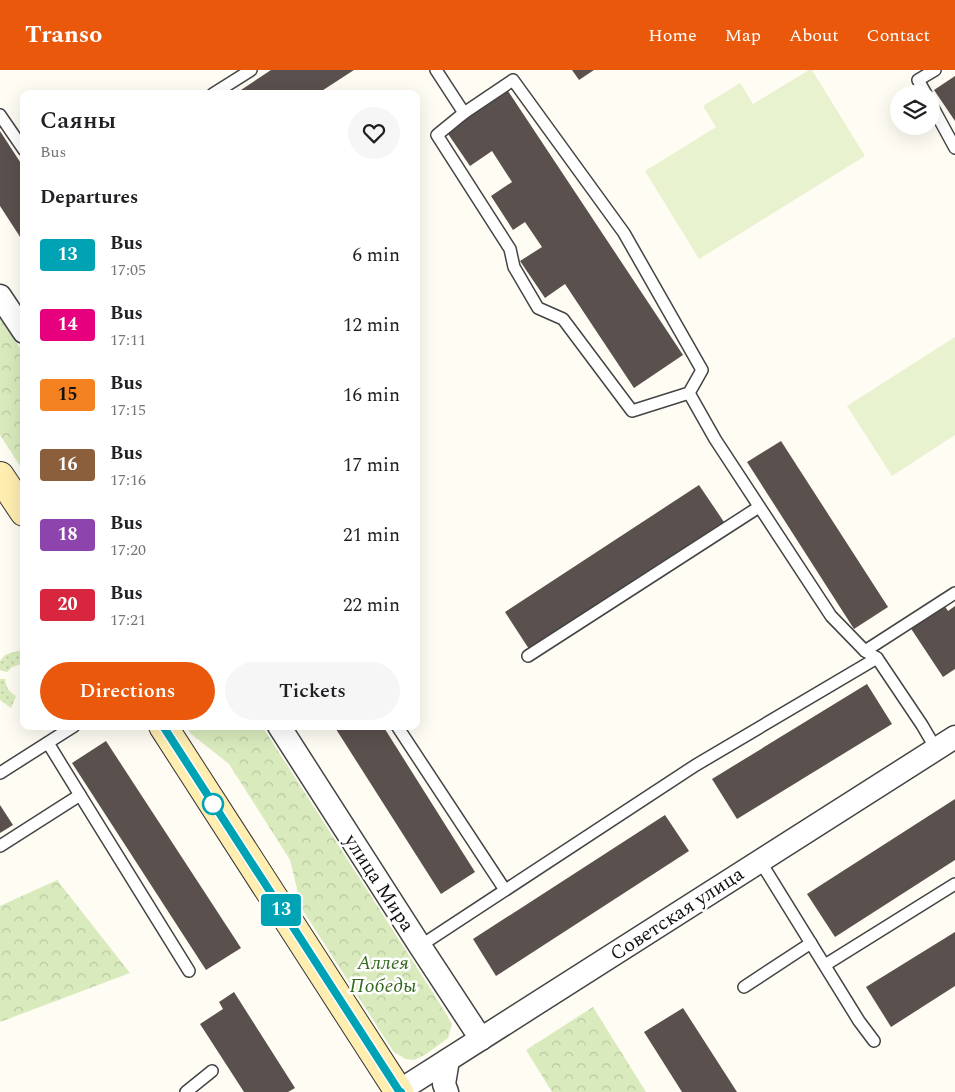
<!DOCTYPE html>
<html lang="en">
<head>
<meta charset="utf-8">
<style>
  :root { --surface:#fff; --page:#f6f6f6; --text:#202124; --muted:#757577; --accent:#ea580c }
  body { margin:0; font-family:Spectral,serif; background:var(--page); color:var(--text); height:100vh; display:flex; flex-direction:column; font-size:19px; white-space:nowrap }
  * { box-sizing:border-box; margin:0 }
  p { font-size:16px; color:var(--muted) }
  .icon { flex:none; width:28px; height:28px; fill:none; stroke:currentColor; stroke-width:2; stroke-linecap:round; stroke-linejoin:round }
  .map { position:relative; flex:1; overflow:hidden }
  .drawer { position:absolute; left:20px; top:20px; width:400px; height:640px; display:flex; flex-direction:column; background:var(--surface); border-radius:10px; box-shadow:0 5px 20px #0002 }
  .drawer>* { flex:none }
  .badge { padding:0 10px; border-radius:4px; font-size:18px; line-height:32px }
  .tools { position:absolute; left:890px; top:15px; display:grid; gap:10px }
  .tools a { display:grid; place-items:center; width:50px; height:50px; border-radius:50%; background:var(--surface); box-shadow:0 5px 20px #0002; font-size:25px }
  .map>.badge { position:absolute; translate:-50% -50%; box-shadow:0 0 0 2px #fff }
  h2 { padding:0 20px; font-size:19px; line-height:45px }
  .round { display:grid; place-items:center; flex:none; width:52px; height:52px; border-radius:26px; background:var(--page) }
  .headline { display:flex; align-items:center; justify-content:space-between; height:85px; padding:0 20px }
  h1 { font-size:24px; font-weight:600; line-height:38px }
  .button { display:flex; gap:10px; margin-top:auto; padding:10px 20px }
  .button a { flex:1; height:58px; border-radius:30px; background:var(--accent); color:#fff; font-size:20px; font-weight:600; line-height:58px; text-align:center }
  .button a+a { background:var(--page); color:var(--text) }
  ul { padding:0; list-style:none }
  li { display:flex; align-items:center; gap:15px; height:70px; padding:0 20px }
  li div { flex:1 }
  li b { display:block; font-size:19px }
  li em { font-style:normal }
  li .badge { min-width:55px; font-weight:700; text-align:center }
  header { display:flex; align-items:center; gap:30px; box-sizing:border-box; height:70px; padding:0 25px; background:var(--accent); color:#fff }
  header strong { font-size:24px }
  nav { display:flex; gap:28px; margin-inline-start:auto; font-size:18px }
  .map>svg:first-child { display:block }
</style>
</head>
<body>
<header>
<strong>Transo</strong>
<nav><a>Home</a><a>Map</a><a>About</a><a>Contact</a></nav>
</header>
<div class="map">
<svg width="955" height="1022" viewBox="0 0 955 1022">
  <defs>
    <pattern id="grass-dots" width="8" height="8" patternUnits="userSpaceOnUse" patternTransform="scale(1.25)"><rect width="8" height="8" fill="#d9ebbd"/><path d="M2 2h.1M6 6h.1" fill="none" stroke="#b9c8a1" stroke-width="1.8" stroke-linecap="round"/></pattern>
    <pattern id="park-crowns" width="20" height="18" patternUnits="userSpaceOnUse" patternTransform="scale(1.25)"><rect width="20" height="18" fill="#d9ebbd"/><path d="M2 6a3 3 0 1 1 6 0M12 15a3 3 0 1 1 6 0" fill="none" stroke="#b9c8a1"/></pattern>
  </defs>
  <rect width="100%" height="100%" fill="#fffcf4"/>
  <g fill="url(#grass-dots)">
    <polygon points="17,581 20,581 21,594 12,597 7,602 0,600 0,591 5,585"/>
    <path d="M 0,609 L 5,609 C 6,618 9,622 16,626 L 11,638 L 0,630 Z"/>
  </g>
  <g fill="url(#park-crowns)">
    <polygon points="0,247 24,284 24,402 0,365"/>
    <polygon points="186,656 262,656 444,940 452,954 448,968 425,985 414,990 405,989 393,981 302,839 290,790 229,694 190,663"/>
    <polygon points="57,810 130,903 0,952 0,836"/>
    <polygon points="593,937 646,1022 552,1022 526,980"/>
  </g>
  <g fill="#e9f2cf">
    <polygon points="809,0 812,0 865,86 699,189 645,101 716,57 703,36 740,13 753,34"/>
    <polygon points="955,267 955,365 892,406 847,336"/>
  </g>
  <g fill="#5a504d">
    <polygon points="271,0 354,0 317,24 235,24"/>
    <polygon points="572,0 594,0 579,10"/>
    <polygon points="955,6 955,51 934,20"/>
    <polygon points="508,21 683,285 634,318 565,214 545,228 520,191 542,177 525,152 513,160 491,126 512,112 492,81 470,96 446,61"/>
    <polygon points="0,61 24,98 24,173 0,136"/>
    <polygon points="781,371 888,537 854,559 747,392"/>
    <polygon points="699,415 724,452 529,579 505,542"/>
    <polygon points="940,529 948,541 955,536 955,599 943,607 906,551"/>
    <polygon points="867,614 892,654 737,749 712,709"/>
    <polygon points="334,656 383,656 475,802 441,824"/>
    <polygon points="106,671 241,878 206,900 72,693"/>
    <polygon points="955,729 955,790 835,867 807,824"/>
    <polygon points="0,735 13,755 0,763"/>
    <polygon points="665,745 689,781 496,906 473,869"/>
    <polygon points="955,862 955,916 891,957 866,917"/>
    <polygon points="234,922 295,1018 288,1022 244,1022 200,954 223,939 219,932"/>
    <polygon points="683,938 737,1022 682,1022 644,962"/>
  </g>
  <g fill="none" stroke-linecap="round" stroke-linejoin="round">
    <g stroke="#444" stroke-width="14">
      <g id="lane">
        <polyline points="436,0 464,43"/>
        <polyline points="213,24 251,0"/>
        <polyline points="926,24 918,10 935,0"/>
        <polyline points="931,34 955,78"/>
        <polyline points="0,45 24,80"/>
        <polyline points="865,581 955,523"/>
        <polyline points="528,586 759,437"/>
        <polyline points="877,588 922,655 936,679"/>
        <polyline points="397,656 505,820"/>
        <polyline points="0,703 74,656"/>
        <polyline points="80,725 189,901"/>
        <polyline points="0,776 80,725 48,673"/>
        <polyline points="760,791 859,951 874,971"/>
        <polyline points="420,876 696,695 877,588 865,581 831,546 715,369 689,323 632,341 563,249 538,238 514,197 510,179 437,65 464,43 513,10 624,163 702,300 689,323"/>
        <polyline points="825,895 955,814"/>
        <polyline points="744,917 811,873"/>
        <polyline points="186,1022 212,1001"/>
      </g>
    </g>
    <g stroke="#444" stroke-width="25">
      <g id="street">
        <polyline points="0,226 24,262"/>
        <polyline points="279,656 420,876 481,969"/>
        <polyline points="399,1021 955,667"/>
        <polyline points="447,1022 444,1014 448,990"/>
      </g>
    </g>
    <g stroke="#333" stroke-width="30">
      <g id="secondary">
        <polyline points="0,406 24,442"/>
        <polyline points="163,656 399,1022"/>
      </g>
    </g>
    <use href="#lane" stroke="#fff" stroke-width="11"/>
    <use href="#street" stroke="#fff" stroke-width="22"/>
    <use href="#secondary" stroke="#ffeeb0" stroke-width="28"/>
  </g>
  <g fill="none" stroke-linecap="round" stroke-linejoin="round">
    <g stroke="#fff" stroke-width="11">
      <polyline id="line" points="163,656 390,1007 399,1021 401,1022"/>
    </g>
    <use href="#line" stroke="#00a3b4" stroke-width="8"/>
  </g>
  <circle fill="#fff" stroke="#00a3b4" stroke-width="2.5" cx="213" cy="734" r="10"/>
  <g text-anchor="middle" dominant-baseline="central" stroke-width="5" stroke-linejoin="round" paint-order="stroke">
    <g font-size="20" fill="#111" stroke="#fff">
      <text transform="translate(379 813) rotate(57)">улица Мира</text>
      <text transform="translate(677 844) rotate(-33)">Советская улица</text>
    </g>
    <g font-size="20" font-style="italic" fill="#366a1f" stroke="#fff">
      <text x="383" y="893">Аллея<tspan x="383" dy="23">Победы</tspan></text>
    </g>
  </g>
</svg>
<div class="tools">
<a><svg class="icon" aria-label="layers" viewBox="0 0 24 24"><path d="M12 4l9 5-9 5-9-5zM3 14l9 5 9-5"/></svg></a>
</div>
<b class="badge" style="left:281px;top:840px;background:#00a3b4;color:#fff">13</b>
<section class="drawer">
<div class="headline"><div><h1>Саяны</h1><p>Bus</p></div><a class="round"><svg class="icon" aria-label="heart" viewBox="0 0 24 24"><path d="M12 20l-8-8c-3-5 5-10 8-4 3-6 11-1 8 4z"/></svg></a></div>
<h2>Departures</h2>
<ul>
<li><span class="badge" style="background:#00a3b4;color:#fff">13</span><div><b>Bus</b><p>17:05</p></div><em>6 min</em></li>
<li><span class="badge" style="background:#e6007e;color:#fff">14</span><div><b>Bus</b><p>17:11</p></div><em>12 min</em></li>
<li><span class="badge" style="background:#f58220;color:#111">15</span><div><b>Bus</b><p>17:15</p></div><em>16 min</em></li>
<li><span class="badge" style="background:#8b5e3c;color:#fff">16</span><div><b>Bus</b><p>17:16</p></div><em>17 min</em></li>
<li><span class="badge" style="background:#8e44ad;color:#fff">18</span><div><b>Bus</b><p>17:20</p></div><em>21 min</em></li>
<li><span class="badge" style="background:#d7263d;color:#fff">20</span><div><b>Bus</b><p>17:21</p></div><em>22 min</em></li>
</ul>
<div class="button"><a>Directions</a><a>Tickets</a></div>
</section>
</div>
</body>
</html>
